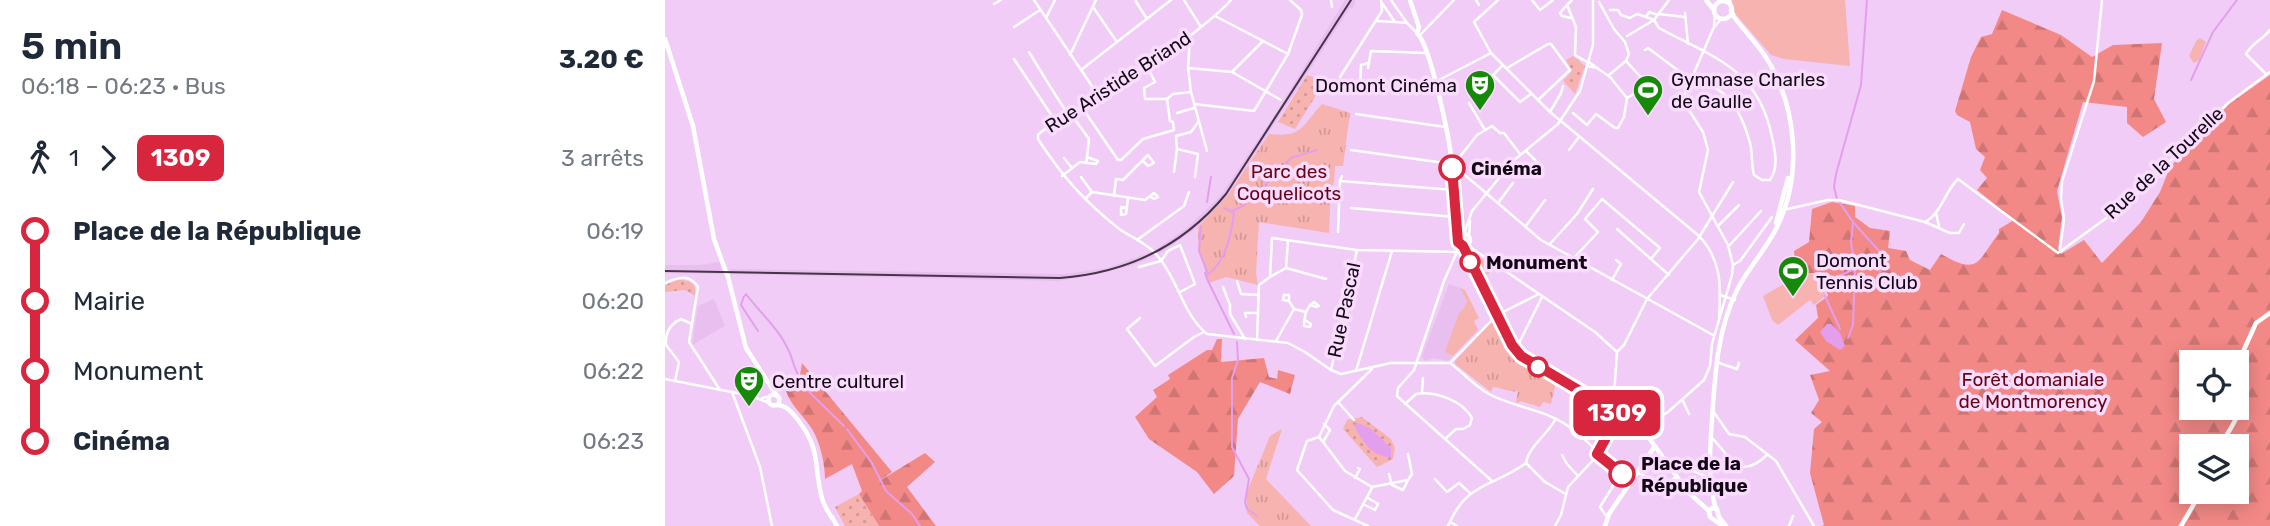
<!DOCTYPE html>
<html lang="fr">
<head>
<meta charset="utf-8">
<style>
  :root { --surface:#fff; --page:#f2f2f3; --text:#1f2937; --muted:#747a83 }
  body { margin:0; font-family:Rubik,sans-serif; background:var(--page); color:var(--text); height:100vh; display:flex; flex-direction:column; font-size:26px; white-space:nowrap }
  * { box-sizing:border-box; margin:0 }
  p { font-size:23px; color:var(--muted) }
  .icon { flex:none; width:38px; height:38px; fill:none; stroke:currentColor; stroke-width:2; stroke-linecap:round; stroke-linejoin:round }
  .map { position:relative; flex:1; overflow:hidden }
  .details { display:flex; flex-direction:column; background:var(--surface); width:665px }
  .details>* { flex:none }
  .badge { padding:0 14px; border-radius:10px; font-size:24px; line-height:46px }
  .fabs { position:absolute; left:1514px; top:350px; display:grid; gap:14px }
  .fabs a { display:grid; place-items:center; width:70px; height:70px; border-radius:0px; background:var(--surface); box-shadow:0 4px 18px #0003; font-size:35px }
  .map>.badge { position:absolute; translate:-50% -50%; box-shadow:0 0 0 4px #fff }
  .legs { display:flex; align-items:center; gap:10px; height:77px; padding:0 21px; font-size:23px }
  .legs p { margin-inline-start:auto }
  .head { display:flex; align-items:center; justify-content:space-between; height:119px; padding:0 21px }
  h1 { font-size:38px; font-weight:600; line-height:52px }
  ul { padding:0 21px; list-style:none }
  li { display:flex; align-items:center; gap:24px; height:70px; font-size:26px }
  li i { display:grid; place-items:center; width:10px; height:100%; margin:0 9px; background:currentColor }
  li i::after { content:''; width:18px; height:18px; margin:-9px; border:5px solid; border-radius:50%; background:var(--surface) }
  li p { margin-inline-start:auto }
  li:first-child i { background:linear-gradient(#0000 50%,currentColor 0) }
  li:last-child i { background:linear-gradient(currentColor 50%,#0000 0) }
  main { display:flex; flex:1; min-height:0 }
  .map>svg:first-child { display:block }
</style>
</head>
<body>
<main>
<section class="details">
<div class="head"><div><h1>5 min</h1><p>06:18 – 06:23 · Bus</p></div><b>3.20 €</b></div>
<div class="legs"><svg class="icon" aria-label="walk" viewBox="0 0 24 24"><circle cx="13" cy="4" r="2"/><path d="M13 8l-2 6 4 7M11 14l-3 7M7 12l3-4h3l4 4"/></svg>1<svg class="icon" aria-label="forward" viewBox="0 0 24 24"><path d="M9 5l7 7-7 7"/></svg><b class="badge" style="background:#d7263d;color:#fff">1309</b><p>3 arrêts</p></div>
<ul>
<li><i style="color:#d7263d"></i><b>Place de la République</b><p>06:19</p></li>
<li><i style="color:#d7263d"></i><span>Mairie</span><p>06:20</p></li>
<li><i style="color:#d7263d"></i><span>Monument</span><p>06:22</p></li>
<li><i style="color:#d7263d"></i><b>Cinéma</b><p>06:23</p></li>
</ul>
</section>
<div class="map">
<svg width="1605" height="526" viewBox="0 0 1605 526">
  <defs>
    <pattern id="grass-dots" width="8" height="8" patternUnits="userSpaceOnUse" patternTransform="scale(1.75)"><rect width="8" height="8" fill="#f6b3b0"/><path d="M2 2h.1M6 6h.1" fill="none" stroke="#d29896" stroke-width="1.8" stroke-linecap="round"/></pattern>
    <pattern id="forest-firs" width="22" height="20" patternUnits="userSpaceOnUse" patternTransform="scale(1.75)"><rect width="22" height="20" fill="#f38987"/><path d="M5 1l3.5 6h-7zM16 11l3.5 6h-7z" fill="#cf7574"/></pattern>
    <pattern id="park-tufts" width="24" height="20" patternUnits="userSpaceOnUse" patternTransform="scale(1.75)"><rect width="24" height="20" fill="#f6b3b0"/><path d="M3 7l-1-3M5 7V3M7 7l1-3M15 17l-1-3M17 17v-4M19 17l1-3" fill="none" stroke="#d29896"/></pattern>
  </defs>
  <rect width="100%" height="100%" fill="#f1ccf7"/>
  <g fill="#e9bfef">
    <polygon points="680,0 690,0 690,3 687,9 685,8 563,195 533,227 494,254 490,250 523,227 556,195 616,105"/>
    <polygon points="486,252 490,256 465,266 394,281 66,274 65,269 400,274 443,268"/>
    <polygon points="55,262 58,274 1,273 0,277 0,265 35,265"/>
    <polygon points="784,284 795,288 802,301 780,352 788,356 783,361 769,358 760,361 757,356"/>
    <polygon points="49,299 60,326 27,345 33,306"/>
  </g>
  <g fill="url(#grass-dots)">
    <polygon points="908,56 920,66 910,94 898,81 907,71 901,60"/>
    <polygon points="642,75 660,81 630,129 613,122"/>
    <path d="M 12,280 C 24,280 32,282 30,296 L 20,290 L 0,292 L 0,285 Z"/>
    <polygon points="697,417 726,439 730,448 728,459 712,467 678,429 682,420"/>
    <polygon points="194,494 214,526 180,526 170,507"/>
  </g>
  <g fill="url(#forest-firs)" fill-rule="evenodd">
    <path d="M 1337,10 L 1396,35 L 1427,57 L 1448,45 L 1497,43 L 1489,99 L 1501,122 L 1478,137 L 1462,123 L 1462,107 L 1418,102 L 1392,191 L 1397,217 L 1393,250 L 1396,254 L 1419,240 L 1437,263 L 1476,222 L 1495,192 L 1505,167 L 1564,104 L 1605,75 L 1605,526 L 1157,526 L 1159,525 L 1145,473 L 1149,429 L 1157,422 L 1146,413 L 1154,400 L 1145,375 L 1165,371 L 1130,340 L 1153,318 L 1151,305 L 1163,296 L 1156,272 L 1132,275 L 1129,251 L 1144,242 L 1147,209 L 1167,202 L 1190,206 L 1190,217 L 1205,228 L 1225,231 L 1223,248 L 1241,251 L 1245,260 L 1265,270 L 1276,254 C 1314,276 1312,262 1334,233 L 1334,229 L 1349,220 L 1312,190 L 1322,178 L 1315,170 L 1320,157 L 1311,149 L 1305,122 L 1292,115 L 1290,111 L 1306,57 L 1316,37 L 1327,34 ZM 1526,362 L 1572,362 L 1572,408 L 1526,408 ZM 1526,446 L 1572,446 L 1572,492 L 1526,492 Z"/>
    <polygon points="552,339 557,339 556,362 599,358 604,377 612,379 613,370 630,375 625,394 595,382 573,419 569,476 549,494 532,472 484,439 470,417 492,397 488,390 505,379 503,375 542,350 547,350"/>
    <path d="M 137,363 L 227,472 L 211,483 L 260,453 L 270,462 L 242,487 L 271,526 L 214,526 L 194,494 L 197,491 L 187,464 L 160,479 C 160,464 155,442 147,429 C 139,416 126,406 121,391 L 134,381 Z"/>
  </g>
  <g fill="url(#park-tufts)">
    <path d="M 657,104 L 685,113 L 678,166 L 670,166 L 669,182 L 666,188 L 664,233 L 594,222 L 591,273 L 593,285 L 561,277 L 544,283 L 534,251 L 533,227 L 563,195 L 604,134 C 637,138 636,127 657,104 Z"/>
    <polygon points="807,253 829,266 823,274 816,277 805,255"/>
    <path d="M 828,320 L 831,320 L 848,357 L 891,382 L 886,404 L 878,402 L 875,407 L 855,401 L 853,403 L 851,402 L 853,391 C 845,393 836,387 828,387 L 826,392 L 790,364 L 790,361 Z"/>
    <polygon points="617,429 601,479 646,526 595,526 582,513 581,494 605,436"/>
  </g>
  <g fill="#f6b3b0">
    <polygon points="1067,0 1180,0 1185,66 1119,59 1106,55 1068,11"/>
    <polygon points="1535,38 1541,42 1534,60 1529,63 1524,56 1531,41"/>
    <polygon points="1153,273 1155,285 1161,295 1149,305 1145,300 1113,325 1107,320 1098,296 1133,276"/>
    <polygon points="795,288 800,290 814,318 809,321 813,330 788,356 780,352 794,313 799,308 802,301"/>
  </g>
  <g fill="#e39fed">
    <polygon points="1162,324 1166,324 1175,333 1180,346 1175,350 1161,341 1155,332"/>
    <path d="M 693,423 L 705,428 L 726,448 L 726,457 C 708,458 696,440 689,425 Z"/>
  </g>
  <g fill="none" stroke-linecap="round" stroke-linejoin="round">
    <g stroke="#e39fed" stroke-width="2">
      <polyline points="1526,80 1548,32 1572,0"/>
      <polyline points="645,152 652,150"/>
      <polyline points="598,187 626,158 642,153"/>
      <polyline points="1172,199 1169,187 1171,174 1196,85 1202,0"/>
      <polyline points="542,202 546,177"/>
      <polyline points="567,211 578,206 596,189"/>
      <polyline points="1188,222 1214,251 1215,272"/>
      <polyline points="536,226 534,251 542,271 540,273 542,279 569,334"/>
      <path d="M 542,275 C 561,262 566,235 569,213 L 559,208"/>
      <polyline points="1157,283 1190,269 1186,242 1188,222 1175,203"/>
      <polyline points="1160,296 1175,329"/>
      <path d="M 78,298 L 81,294 C 99,318 119,332 128,362 C 130,370 134,374 135,383 L 179,426"/>
      <polyline points="78,299 76,305 93,331"/>
      <polyline points="1183,338 1188,325 1190,270"/>
      <polyline points="572,342 573,360 567,378 567,447 584,479 580,502 582,509 592,516"/>
      <polyline points="182,429 207,463 221,491 247,514 255,526"/>
    </g>
    <g stroke="#fff" stroke-width="2.5">
      <polyline points="369,0 433,95"/>
      <polyline points="470,0 482,19"/>
      <polyline points="519,0 536,27"/>
      <path d="M 566,0 C 553,15 537,26 521,39 C 475,73 424,100 376,132 L 373,135 L 373,139 C 397,176 418,200 453,228 C 464,236 479,242 489,252 C 512,275 517,314 542,334 L 623,343 L 640,352 L 666,370 L 676,374 L 726,363 L 785,363"/>
      <polyline points="666,0 667,7"/>
      <polyline points="726,0 742,23 752,33"/>
      <polyline points="811,0 814,5"/>
      <polyline points="833,0 809,22 826,53 885,112"/>
      <polyline points="867,0 875,10 888,0"/>
      <polyline points="907,0 902,5 911,27 910,55 924,63"/>
      <polyline points="1065,0 1066,7"/>
      <polyline points="934,2 949,29 960,42 964,54 961,61 944,75"/>
      <polyline points="1058,2 1060,0"/>
      <polyline points="717,3 730,22 742,23"/>
      <polyline points="329,4 336,0"/>
      <polyline points="902,5 895,13 897,16 906,18"/>
      <polyline points="428,7 452,42"/>
      <polyline points="945,10 953,10 956,15 965,18 972,14 981,17"/>
      <polyline points="1020,13 1023,44"/>
      <polyline points="994,14 1020,17"/>
      <path d="M 993,15 L 984,12 L 981,17 L 989,20 L 994,28 C 1049,58 1093,68 1107,137 C 1110,151 1114,167 1105,180 L 1097,180 L 1089,175 C 1086,165 1088,154 1085,143 C 1076,110 1062,85 1026,80"/>
      <polyline points="550,16 623,54"/>
      <polyline points="381,18 390,0"/>
      <polyline points="710,21 730,22"/>
      <polyline points="1049,26 1050,14"/>
      <polyline points="349,27 375,10"/>
      <polyline points="755,35 789,0"/>
      <polyline points="525,36 523,68 526,92 542,151"/>
      <polyline points="962,36 989,20 1004,0"/>
      <polyline points="980,50 983,48 1026,80"/>
      <path d="M 364,52 C 377,73 389,94 403,114"/>
      <polyline points="405,55 431,0"/>
      <polyline points="349,59 391,122"/>
      <polyline points="961,61 983,85"/>
      <polyline points="923,66 932,68 924,62"/>
      <polyline points="483,68 490,82 479,88 480,99 502,99"/>
      <polyline points="523,68 567,72 616,100"/>
      <polyline points="703,68 706,51 762,53"/>
      <polyline points="842,68 883,44 886,44 905,70 873,100"/>
      <polyline points="416,70 506,0"/>
      <polyline points="567,72 597,42"/>
      <path d="M 1601,74 L 1581,54 C 1587,43 1597,40 1605,30"/>
      <polyline points="828,75 855,102 866,94"/>
      <polyline points="675,77 717,11 716,0"/>
      <polyline points="770,82 826,53"/>
      <polyline points="819,84 838,65"/>
      <polyline points="983,85 995,89"/>
      <path d="M 898,86 L 896,93 L 885,112 L 1034,236 C 1057,260 1056,287 1054,318"/>
      <polyline points="695,88 696,65 703,63"/>
      <polyline points="962,98 983,85"/>
      <polyline points="502,99 508,94 526,92"/>
      <polyline points="804,103 820,130"/>
      <polyline points="529,104 589,111 623,54 637,15 636,10 625,0"/>
      <polyline points="416,106 453,160 456,160 478,139 509,130 508,122 505,121 502,99"/>
      <polyline points="512,113 529,108"/>
      <polyline points="908,113 922,125 931,114 950,128 953,128 959,117 962,98 945,77 932,68"/>
      <polyline points="691,114 780,127"/>
      <polyline points="411,121 424,139 422,157"/>
      <polyline points="512,149 533,154 530,177"/>
      <polyline points="686,150 787,164 876,240 1048,335"/>
      <polyline points="904,150 914,137"/>
      <polyline points="861,151 874,164 870,168"/>
      <polyline points="399,158 407,168"/>
      <polyline points="787,164 790,163 812,135 827,126 835,133 839,133 855,154"/>
      <polyline points="509,172 512,149 511,136 526,132 534,121"/>
      <polyline points="397,176 415,162 431,164 433,161 422,157 421,163"/>
      <polyline points="677,176 675,181 789,190"/>
      <polyline points="416,177 427,192"/>
      <polyline points="449,196 451,179 458,180 483,155 489,163 483,166 478,161"/>
      <polyline points="486,197 489,199 493,197 489,193"/>
      <polyline points="420,199 427,192 480,200 489,193"/>
      <polyline points="833,203 848,183"/>
      <polyline points="461,208 456,207 456,215 461,214 463,198"/>
      <polyline points="686,208 790,217"/>
      <path d="M 1118,210 L 1163,200 L 1174,200 L 1260,222 C 1276,214 1280,191 1293,179 L 1393,253 L 1465,201 L 1563,103 L 1605,72"/>
      <polyline points="1271,213 1274,226"/>
      <polyline points="1260,222 1285,233 1294,233 1299,224"/>
      <polyline points="1053,226 1074,205"/>
      <polyline points="860,227 880,200"/>
      <polyline points="952,229 1004,275"/>
      <polyline points="673,232 675,181"/>
      <polyline points="799,234 807,211 848,161 893,124 915,91 928,45 928,0"/>
      <polyline points="804,237 805,221"/>
      <polyline points="472,240 519,206 524,192"/>
      <polyline points="795,245 779,281 749,370 733,388 732,396 827,481"/>
      <polyline points="802,245 930,332 952,352"/>
      <polyline points="884,245 912,214 928,189"/>
      <polyline points="1063,247 1096,211"/>
      <polyline points="1395,249 1399,219 1396,199 1397,181 1429,81 1437,0"/>
      <polyline points="908,259 933,232 920,219 937,199 995,248 986,259"/>
      <polyline points="496,261 503,251 515,245 530,284 515,292"/>
      <polyline points="1068,265 1075,261 1107,217"/>
      <polyline points="474,267 496,261"/>
      <polyline points="621,268 661,279"/>
      <polyline points="605,277 621,268 623,241"/>
      <polyline points="947,280 956,264 951,260"/>
      <polyline points="572,281 576,294 594,295"/>
      <path d="M 0,283 C 12,278 24,273 33,287 L 24,342 L 55,390"/>
      <polyline points="558,287 565,305 565,314 580,339"/>
      <polyline points="1055,295 1070,300"/>
      <path d="M 629,309 L 641,312 C 640,316 639,322 639,326 L 645,327 L 646,324 L 640,320"/>
      <polyline points="641,312 645,305 652,307 654,306 649,302 645,305"/>
      <polyline points="581,317 580,313 593,313"/>
      <polyline points="475,318 462,329 490,366 529,337 539,332"/>
      <polyline points="592,340 594,285 605,277 607,238 692,250 793,252"/>
      <polyline points="611,341 629,309 624,301 624,295 619,295 618,300 624,301"/>
      <polyline points="852,347 877,297"/>
      <polyline points="952,352 959,345 982,299 1033,239 1068,182"/>
      <polyline points="1051,362 1072,369 1074,363"/>
      <path d="M 785,363 C 799,373 809,386 824,394 C 848,407 877,409 900,424 C 925,439 940,465 967,479"/>
      <polyline points="785,363 832,315 872,295"/>
      <polyline points="666,370 692,250"/>
      <polyline points="691,371 727,251"/>
      <polyline points="0,379 87,396 106,404"/>
      <path d="M 10,381 L 14,362 L 1,345 C 0,333 5,324 16,319 L 27,324"/>
      <polyline points="67,392 95,467 107,526"/>
      <polyline points="757,393 758,378"/>
      <polyline points="97,398 106,396"/>
      <polyline points="1018,401 1024,414"/>
      <polyline points="673,402 689,420"/>
      <path d="M 740,404 L 751,394 C 770,391 797,400 807,418 L 805,425 L 798,429 L 791,429 L 780,439"/>
      <polyline points="948,410 952,352"/>
      <polyline points="1048,411 1064,434 1080,437 1111,461 1149,526"/>
      <polyline points="905,427 926,396"/>
      <polyline points="977,428 1003,412 1039,380 1045,366 1047,344 1067,275 1068,265 1063,245 1034,192 1043,150 1038,132 1022,107 1020,94 1048,29 1056,19"/>
      <polyline points="654,437 658,442 665,430 659,424"/>
      <path d="M 1046,437 C 1065,455 1072,483 1102,455"/>
      <polyline points="658,442 680,471 707,487 743,480 747,474 743,454"/>
      <polyline points="897,455 902,464 912,475"/>
      <path d="M 861,463 C 864,446 882,435 890,420"/>
      <polyline points="861,463 880,482 899,493"/>
      <polyline points="1044,469 1028,465 1026,470 1045,478"/>
      <polyline points="972,473 1002,484 1012,476"/>
      <polyline points="724,474 727,485 738,490 743,480"/>
      <polyline points="690,478 695,469 693,468"/>
      <polyline points="770,479 782,492 794,483 805,493"/>
      <polyline points="698,504 710,510 713,504 703,498"/>
      <polyline points="942,517 935,507 956,473"/>
      <polyline points="690,519 707,488"/>
      <polyline points="785,522 792,526"/>
      <polyline points="703,526 668,510 632,470 642,441 654,437 669,406 707,369"/>
      <path d="M 783,526 C 802,481 827,488 861,463"/>
      <polyline points="890,526 896,515 903,487 931,457 954,414"/>
      <polyline points="1124,526 1128,516"/>
    </g>
    <g stroke="#fff" stroke-width="4.5">
      <path d="M 745,0 L 754,27 L 752,33 C 766,46 785,142 787,164 C 789,189 786,216 793,240"/>
      <polyline points="1041,0 1049,10"/>
      <circle cx="1058" cy="10" r="9"/>
      <polyline points="0,39 28,126 49,239 62,275"/>
      <polyline points="1111,223 1123,178"/>
      <circle cx="799" cy="240" r="6"/>
      <polyline points="798,246 853,353 976,427 1023,492 1044,511 1045,517 1058,526"/>
      <polyline points="62,273 81,348 112,396"/>
      <circle cx="109" cy="400" r="5.5"/>
      <path d="M 111,405 C 121,405 127,412 133,420 C 157,451 148,465 157,498 C 159,506 163,512 167,518"/>
      <path d="M 1554,446 C 1565,431 1579,409 1579,390 C 1579,380 1572,373 1573,363 L 1591,323 L 1605,313"/>
      <path d="M 1051,509 C 1042,479 1045,450 1047,419 C 1050,375 1052,331 1072,290 C 1083,268 1101,250 1112,227 C 1137,177 1132,112 1105,64 C 1095,46 1081,33 1069,17 L 1066,10"/>
      <polyline points="1044,511 1047,508 1052,509 1054,517 1061,526"/>
      <polyline points="167,517 172,526"/>
      <polyline points="940,526 944,514 990,446"/>
      <polyline points="1516,526 1536,492"/>
    </g>
    <path stroke="#463549" stroke-width="2" d="M 0,271 L 395,278 C 462,273 518,246 561,194 L 686,0"/>
  </g>
  <g fill="none" stroke-linecap="round" stroke-linejoin="round">
    <g stroke="#fff" stroke-width="16">
      <polyline id="line-1" points="787,168 793,242 798,246 847,345 856,356 954,414 932,454 957,474"/>
    </g>
    <use href="#line-1" stroke="#d7263d" stroke-width="10"/>
  </g>
  <defs>
    <g id="theatre-pin" transform="scale(1.575)"><path d="M0 17L-7.5 6A9.5 9.5 0 1 1 7.5 6Z" fill="#178908" stroke="#fadcff"/><path d="M-5-5.5Q0-4 5-5.5V0Q5 5 0 6Q-5 5-5 0ZM-3.3-2.5H-1v1.5H-3.3ZM1-2.5H3.3v1.5H1ZM-2.8 1Q0 5.5 2.8 1Z" fill="#fff"/></g>
    <g id="stadium-pin" transform="scale(1.575)"><path d="M0 17L-7.5 6A9.5 9.5 0 1 1 7.5 6Z" fill="#178908" stroke="#fadcff"/><path d="M0-5a6.5 5 0 1 0 0 10a6.5 5 0 1 0 0-10ZM-3.5-1.8h7v3.6h-7Z" fill="#fff"/></g>
  </defs>
  <g fill-rule="evenodd">
    <use href="#theatre-pin" x="815" y="85"/>
    <use href="#stadium-pin" x="983" y="90"/>
    <use href="#stadium-pin" x="1128" y="271"/>
    <use href="#theatre-pin" x="84" y="381"/>
  </g>
  <g fill="#fff" stroke="#d7263d" stroke-width="3.5">
    <circle cx="787" cy="168" r="12"/>
    <circle cx="805" cy="262" r="9"/>
    <circle cx="873" cy="367" r="9"/>
    <circle cx="957" cy="474" r="12"/>
  </g>
  <g text-anchor="middle" dominant-baseline="central" stroke-width="7" stroke-linejoin="round" paint-order="stroke">
    <g font-size="19" fill="#130715" stroke="#fadcff" text-anchor="start">
      <text x="1006" y="79">Gymnase Charles<tspan x="1006" dy="22">de Gaulle</tspan></text>
      <text x="792" y="85" text-anchor="end">Domont Cinéma</text>
      <text x="1151" y="260">Domont<tspan x="1151" dy="22">Tennis Club</tspan></text>
      <text x="107" y="381">Centre culturel</text>
    </g>
    <g font-size="19" fill="#130715" stroke="#fadcff">
      <text transform="translate(453 82) rotate(-33)">Rue Aristide Briand</text>
      <text transform="translate(1499 163) rotate(-43)">Rue de la Tourelle</text>
      <text transform="translate(679 310) rotate(-78)">Rue Pascal</text>
    </g>
    <g font-size="19" font-weight="bold" fill="#130715" stroke="#fadcff" text-anchor="start">
      <text x="806" y="168">Cinéma</text>
      <text x="821" y="262">Monument</text>
      <text x="976" y="463">Place de la<tspan x="976" dy="22">République</tspan></text>
    </g>
    <g font-size="19" fill="#670414" stroke="#fadcff">
      <text x="624" y="171">Parc des<tspan x="624" dy="22">Coquelicots</tspan></text>
      <text x="1368" y="379">Forêt domaniale<tspan x="1368" dy="22">de Montmorency</tspan></text>
    </g>
  </g>
</svg>
<div class="fabs">
<a><svg class="icon" aria-label="locate" viewBox="0 0 24 24"><circle cx="12" cy="12" r="6"/><path d="M12 2v4M12 18v4M2 12h4M18 12h4"/></svg></a>
<a><svg class="icon" aria-label="layers" viewBox="0 0 24 24"><path d="M12 4l9 5-9 5-9-5zM3 14l9 5 9-5"/></svg></a>
</div>
<b class="badge" style="left:952px;top:413px;background:#d7263d;color:#fff">1309</b>
</div>
</main>
</body>
</html>
